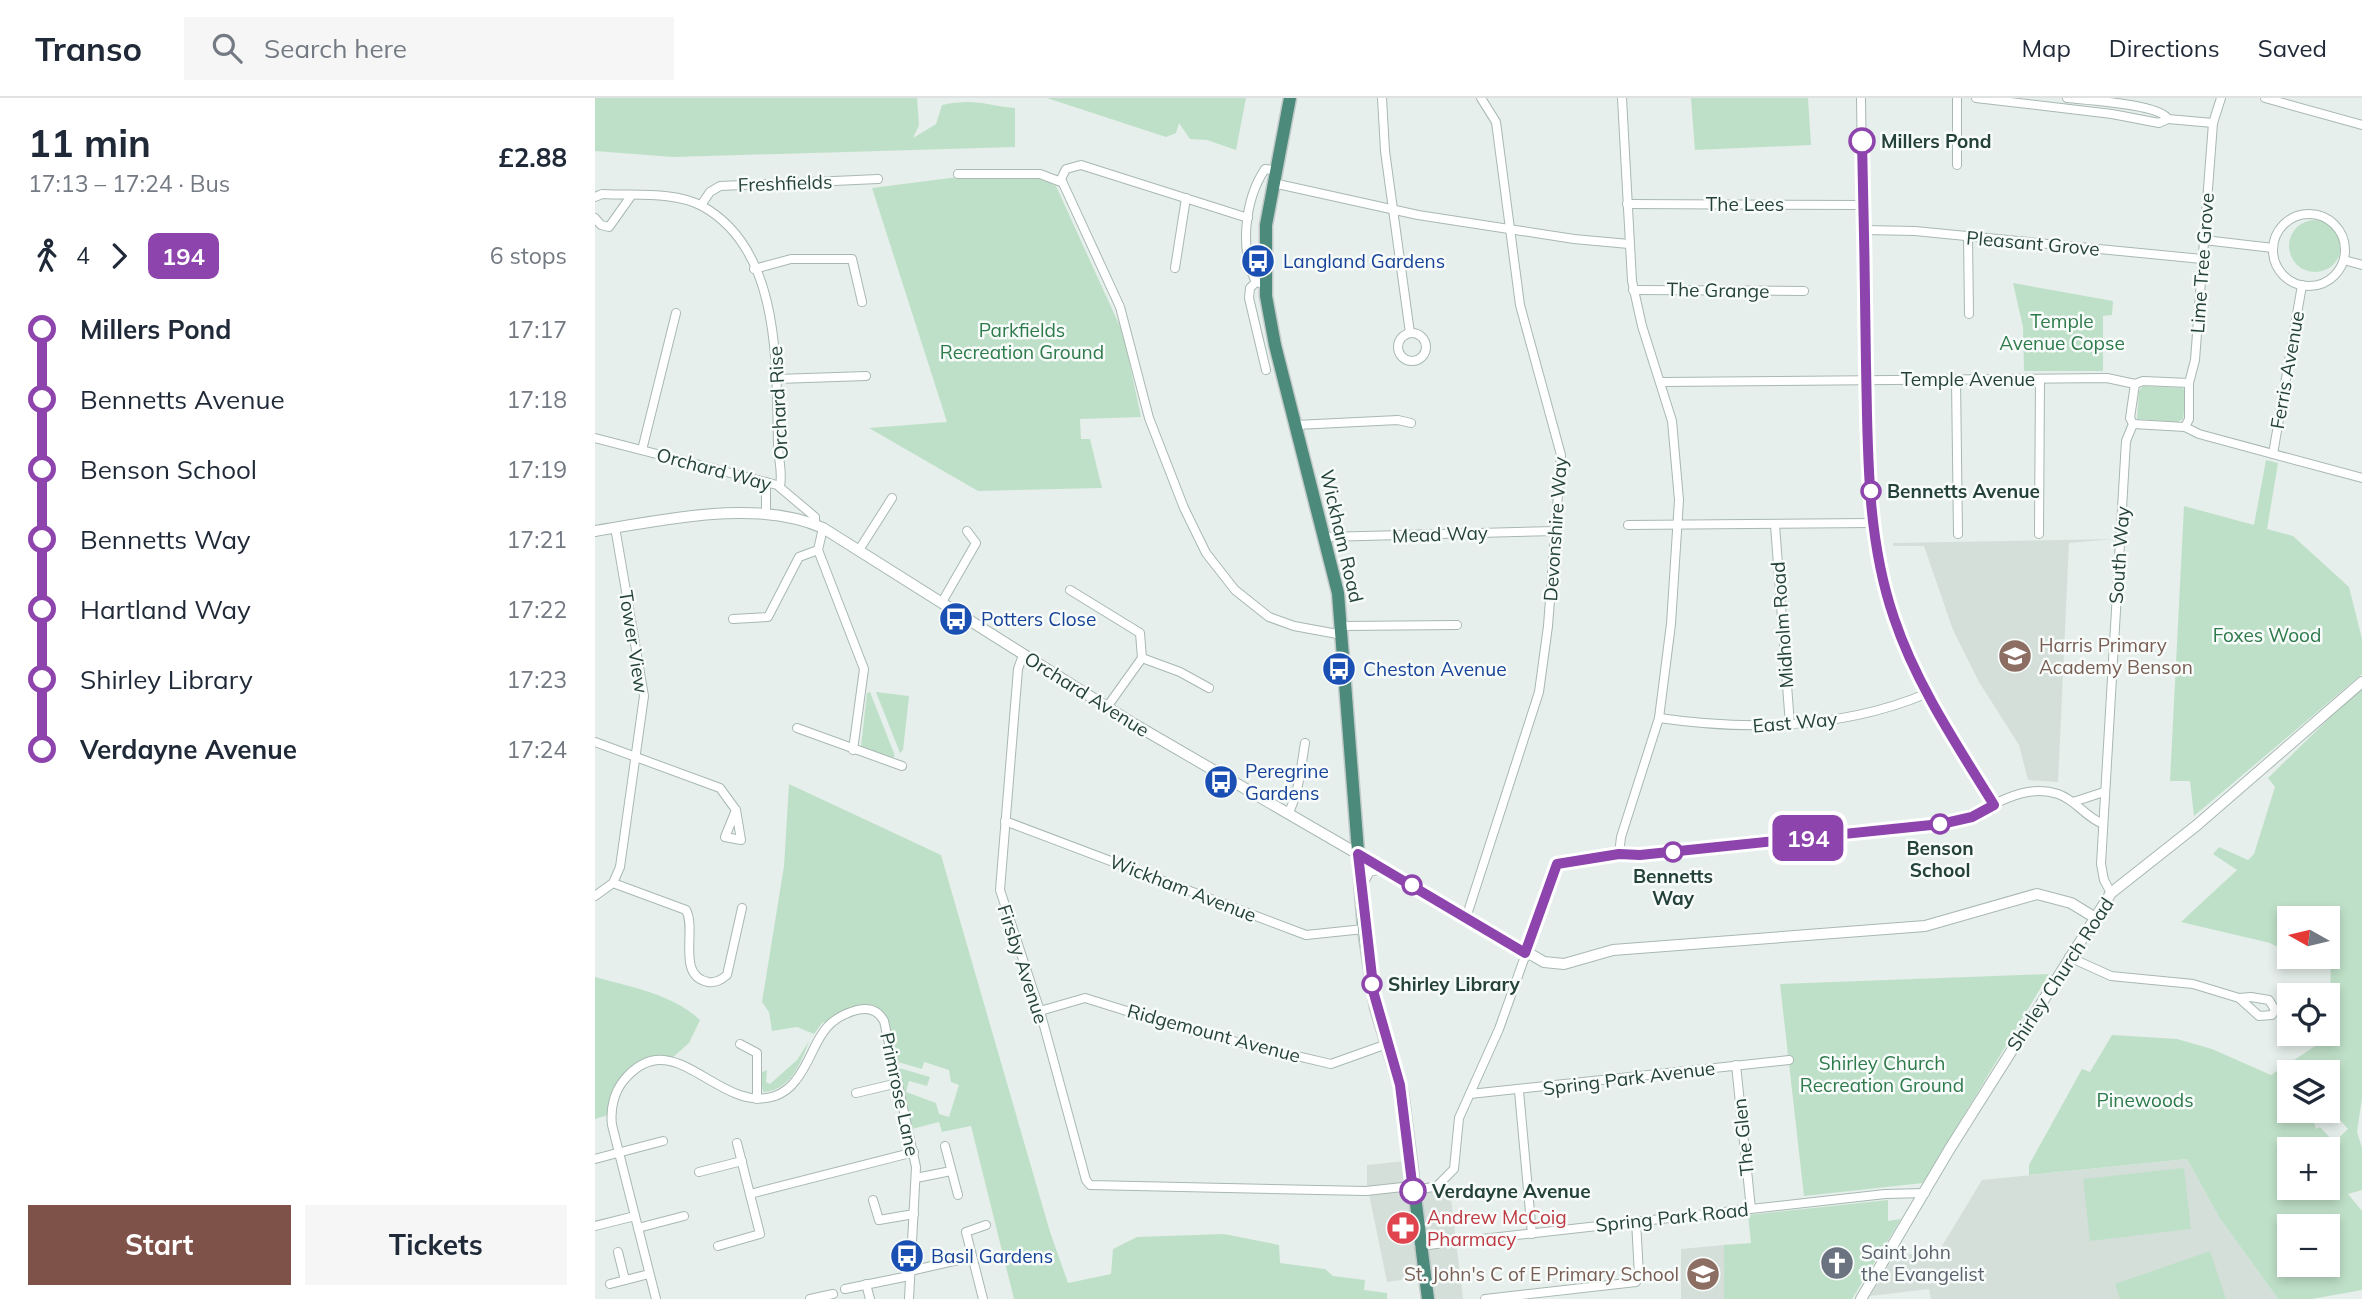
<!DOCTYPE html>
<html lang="en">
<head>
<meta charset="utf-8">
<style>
  :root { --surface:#fff; --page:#f6f6f7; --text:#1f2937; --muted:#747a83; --line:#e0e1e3; --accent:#7f5249 }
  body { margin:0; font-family:Mulish,sans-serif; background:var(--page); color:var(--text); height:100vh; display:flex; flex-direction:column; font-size:26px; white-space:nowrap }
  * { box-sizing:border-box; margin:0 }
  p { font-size:23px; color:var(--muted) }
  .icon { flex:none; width:38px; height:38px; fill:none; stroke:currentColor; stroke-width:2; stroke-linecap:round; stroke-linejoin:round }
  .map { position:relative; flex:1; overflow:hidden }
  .drawer { display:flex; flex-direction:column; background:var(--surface); width:595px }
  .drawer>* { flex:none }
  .badge { padding:0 14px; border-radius:10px; font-size:24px; line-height:46px }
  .needle { width:46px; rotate:278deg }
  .fabs { position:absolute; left:1682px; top:808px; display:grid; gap:14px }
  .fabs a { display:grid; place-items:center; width:63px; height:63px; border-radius:0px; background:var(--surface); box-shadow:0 4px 10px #0003; font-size:35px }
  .map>.badge { position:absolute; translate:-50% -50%; box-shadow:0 0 0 4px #fff }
  .legs { display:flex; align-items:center; gap:10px; height:77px; padding:0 28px; font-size:23px }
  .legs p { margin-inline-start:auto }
  .overview { display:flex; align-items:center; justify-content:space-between; height:119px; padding:0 28px }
  h1 { font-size:38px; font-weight:700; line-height:52px }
  .action { display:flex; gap:14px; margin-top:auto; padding:14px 28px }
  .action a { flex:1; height:80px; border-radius:0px; background:var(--accent); color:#fff; font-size:28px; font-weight:700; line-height:80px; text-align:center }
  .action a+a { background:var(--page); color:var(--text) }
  ul { padding:0 28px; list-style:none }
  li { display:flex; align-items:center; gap:24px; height:70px; font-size:26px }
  li i { display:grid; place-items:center; width:10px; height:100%; margin:0 9px; background:currentColor }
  li i::after { content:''; width:18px; height:18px; margin:-9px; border:5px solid; border-radius:50%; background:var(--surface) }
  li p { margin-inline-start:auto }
  li:first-child i { background:linear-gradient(#0000 50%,currentColor 0) }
  li:last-child i { background:linear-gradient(currentColor 50%,#0000 0) }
  header { display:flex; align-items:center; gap:42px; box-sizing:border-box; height:98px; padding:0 35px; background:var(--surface); border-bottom:2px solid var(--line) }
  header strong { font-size:33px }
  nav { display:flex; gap:38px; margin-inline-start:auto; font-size:24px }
  .search { width:490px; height:63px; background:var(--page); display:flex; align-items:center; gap:18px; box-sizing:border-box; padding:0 24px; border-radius:0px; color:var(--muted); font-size:26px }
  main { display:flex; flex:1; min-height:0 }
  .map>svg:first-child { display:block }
</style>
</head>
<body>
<header>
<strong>Transo</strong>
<div class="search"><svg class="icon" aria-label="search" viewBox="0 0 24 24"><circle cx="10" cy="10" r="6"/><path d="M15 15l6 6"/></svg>Search here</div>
<nav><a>Map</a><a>Directions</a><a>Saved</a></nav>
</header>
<main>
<section class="drawer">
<div class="overview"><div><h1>11 min</h1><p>17:13 – 17:24 · Bus</p></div><b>£2.88</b></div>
<div class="legs"><svg class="icon" aria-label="walk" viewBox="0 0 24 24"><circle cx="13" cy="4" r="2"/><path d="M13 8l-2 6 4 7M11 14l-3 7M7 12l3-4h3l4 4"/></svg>4<svg class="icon" aria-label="forward" viewBox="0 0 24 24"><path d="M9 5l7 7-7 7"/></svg><b class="badge" style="background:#8e44ad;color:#fff">194</b><p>6 stops</p></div>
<ul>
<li><i style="color:#8e44ad"></i><b>Millers Pond</b><p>17:17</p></li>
<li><i style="color:#8e44ad"></i><span>Bennetts Avenue</span><p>17:18</p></li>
<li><i style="color:#8e44ad"></i><span>Benson School</span><p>17:19</p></li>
<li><i style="color:#8e44ad"></i><span>Bennetts Way</span><p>17:21</p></li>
<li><i style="color:#8e44ad"></i><span>Hartland Way</span><p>17:22</p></li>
<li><i style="color:#8e44ad"></i><span>Shirley Library</span><p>17:23</p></li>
<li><i style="color:#8e44ad"></i><b>Verdayne Avenue</b><p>17:24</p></li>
</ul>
<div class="action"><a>Start</a><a>Tickets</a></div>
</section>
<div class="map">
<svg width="1767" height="1201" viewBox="0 0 1767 1201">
  <rect width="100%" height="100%" fill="#e6efeb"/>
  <g fill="#d4dfda">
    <polygon points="1519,441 1474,445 1463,684 1433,682 1424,647 1384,584 1358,532 1329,448 1298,448 1298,445"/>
    <polygon points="1592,1061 1624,1119 1683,1201 1336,1201 1334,1191 1275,1198 1299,1158 1344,1153 1387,1082"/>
    <polygon points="819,1062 823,1096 855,1092 868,1201 837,1201 834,1178 792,1184 772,1086 772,1067"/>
    <polygon points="1129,1147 1129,1201 1086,1201 1086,1151"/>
  </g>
  <g fill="#bfe0c8" fill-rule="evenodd">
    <path d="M 0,0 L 322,0 L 324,27 L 318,40 L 341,26 L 347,7 C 382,0 387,7 420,10 L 420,49 L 78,59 L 0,53 Z"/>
    <polygon points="452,0 651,0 641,52 612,42 595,41 584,25 581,35 571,39"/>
    <polygon points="1096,0 1213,0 1216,47 1100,52"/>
    <polygon points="363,79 444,79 461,88 528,235 546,319 485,321 486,341 495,341 507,390 383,393 274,330 352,324 277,90"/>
    <circle cx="1720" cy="148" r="26"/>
    <polygon points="1418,185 1518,203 1517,217 1508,218 1508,273 1429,273 1428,229"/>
    <polygon points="1548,288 1588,290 1591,296 1588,321 1582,324 1542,321 1544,293"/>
    <polygon points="1671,362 1683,365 1672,431 1698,438 1754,489 1767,541 1767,576 1599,718 1595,683 1575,683 1589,408 1659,427"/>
    <path d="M 1767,588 L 1767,1000 L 1762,1034 L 1767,1050 L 1767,1092 L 1753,1096 L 1767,1113 L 1767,1192 L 1717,1201 L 1683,1201 L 1624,1119 L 1592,1061 L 1434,1077 L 1434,1067 L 1487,971 L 1495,974 L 1517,937 L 1582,941 L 1617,951 L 1676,977 L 1734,939 L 1736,863 L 1708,865 L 1700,859 L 1732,859 L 1732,821 L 1694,821 L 1694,855 L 1675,845 L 1586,824 L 1642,772 L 1618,756 L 1624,749 L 1653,762 L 1659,756 L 1680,689 L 1673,680 ZM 1694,975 L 1732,975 L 1733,1008 L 1753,1031 L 1739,1044 L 1725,1029 L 1721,1031 L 1719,1023 L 1724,1013 L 1694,1013 ZM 1694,1052 L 1732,1052 L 1732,1090 L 1694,1090 ZM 1694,1129 L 1732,1129 L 1732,1167 L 1694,1167 Z"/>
    <polygon points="275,594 300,658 296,660 266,649 272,595"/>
    <polygon points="281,594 314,598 308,652 305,655"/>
    <polygon points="194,686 346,757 455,1134 473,1185 516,1176 518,1151 542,1139 629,1136 684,1147 685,1165 730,1171 738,1178 770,1182 769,1192 792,1195 792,1201 419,1201 376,1028 347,1034 344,1024 317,1031 304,970 335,979 332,988 314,983 311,994 341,1005 344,1016 354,1019 364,987 356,984 354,972 329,964 327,971 303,964 294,925 279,909 227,925 219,936 202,929 177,933 174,914 167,904 189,768"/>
    <polygon points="1454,876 1328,1085 1209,1098 1185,886"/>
    <path d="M 0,879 C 35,889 78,896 105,922 L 94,945 L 78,959 C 42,954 17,985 13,1017 L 0,1021 Z"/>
    <path d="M 214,943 C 206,965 195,993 168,994 L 165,975 L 172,972 L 171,984 L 175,986 L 202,962 Z"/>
    <polygon points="1589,1070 1596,1131 1495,1143 1488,1081"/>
    <polygon points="1293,1102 1293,1123 1306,1121 1257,1201 1129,1201 1129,1147 1156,1145 1153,1117"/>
    <polygon points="1615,1153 1631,1201 1525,1201 1520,1186"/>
  </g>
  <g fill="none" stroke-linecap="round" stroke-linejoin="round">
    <g stroke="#a8b8b2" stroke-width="10">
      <g id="minor">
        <polyline points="787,0 790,53 815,235"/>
        <path d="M 1266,0 C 1267,90 1271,180 1271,270 C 1272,354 1272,441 1299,521 C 1322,587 1363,648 1399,707"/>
        <polyline points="1362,0 1362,67"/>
        <polyline points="1381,0 1517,16 1564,25 1573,21"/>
        <path d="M 1472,0 C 1492,2 1565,6 1573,21 L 1618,25"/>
        <polyline points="1670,0 1767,27"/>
        <polyline points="363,76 445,76 466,84"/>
        <polyline points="678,85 823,117 979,141 1034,146"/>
        <path d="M 0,99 L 7,96 C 39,98 79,93 107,108 C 187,152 181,269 183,346 C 183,360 188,374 185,388"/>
        <polyline points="1032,106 1268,107"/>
        <polyline points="106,107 115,94 125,88 283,81"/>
        <circle cx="1714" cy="152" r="36"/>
        <polyline points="0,120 6,127 14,129 36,98"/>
        <polyline points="653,120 486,67 471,71 466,81 525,209 554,320 589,410 611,455 640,492 674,519 699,528 748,537"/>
        <polyline points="1269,132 1320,133 1607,161"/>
        <polyline points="1373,139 1374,216"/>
        <polyline points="1609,142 1678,150"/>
        <polyline points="1749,162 1767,167"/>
        <polyline points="580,170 591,100"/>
        <polyline points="159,171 196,161 257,161 267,204"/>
        <polyline points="661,184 655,190 654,200 671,272"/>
        <path d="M 670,186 L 661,184 C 644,151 650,101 670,71 L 680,72"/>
        <polyline points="1038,192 1209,193"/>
        <circle cx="817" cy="249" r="14"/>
        <polyline points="182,281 271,278"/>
        <polyline points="1361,281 1363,436"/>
        <polyline points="1066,284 1512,280 1540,286 1548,283 1594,285"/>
        <polyline points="1538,326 1590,329 1604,336 1767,380"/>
        <polyline points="701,327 803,322 816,325"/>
        <polyline points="1590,329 1594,321 1594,285 1600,262 1618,25 1626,0"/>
        <polyline points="0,340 182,387 220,419 220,426"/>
        <polyline points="47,352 81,215"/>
        <polyline points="1678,356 1707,187"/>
        <polyline points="171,415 171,384"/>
        <polyline points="1033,427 1277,425"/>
        <polyline points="1180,427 1195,627"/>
        <polyline points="228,430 223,452 269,571 258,652"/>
        <polyline points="1444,436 1445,281"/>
        <polyline points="730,439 961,433"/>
        <polyline points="264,452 297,400"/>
        <polyline points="475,492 545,535 547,560 585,574 614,590"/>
        <polyline points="347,504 381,445 372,433"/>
        <polyline points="138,521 173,519 204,459 223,452"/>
        <polyline points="747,528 862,527"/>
        <polyline points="428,557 423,571 405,792 445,913 491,1082 495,1087 771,1093 817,1088"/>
        <polyline points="512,609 547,560"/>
        <path d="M 1064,620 C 1154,633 1248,631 1333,595"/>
        <polyline points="202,630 307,668"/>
        <polyline points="0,644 125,690 141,712 130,739 146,742 141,712"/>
        <polyline points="1478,704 1509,694"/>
        <path d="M 693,716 C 704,695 706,669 710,645"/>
        <polyline points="410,723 711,837 769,831"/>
        <polyline points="1024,756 1026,739 1064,620 1076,526 1084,402 1077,323 1047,228 1037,183 1027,0"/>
        <path d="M 18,785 L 91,812 C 102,832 81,878 113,884 C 121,885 126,882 132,877 L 147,810"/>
        <polyline points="1516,795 1509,782 1506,766 1531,343 1538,326 1535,320 1540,286"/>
        <polyline points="0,798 18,785 25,769 49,598 20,429"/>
        <polyline points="871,820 944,594 953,528 966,357 925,207 901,24 886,0"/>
        <polyline points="1474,859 1516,878 1598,886 1644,900"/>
        <polygon points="1656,899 1674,902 1680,912 1677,917 1664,918 1644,900"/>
        <polyline points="445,913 490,900 599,934 736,966 792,946"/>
        <polyline points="145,946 162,955 162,1001"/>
        <polyline points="1141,967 1156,1111"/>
        <polyline points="924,993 937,1136"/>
        <polyline points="261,995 303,985"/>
        <polyline points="875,996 1194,962"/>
        <polyline points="350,1048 363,1097"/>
        <polyline points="0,1061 68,1043"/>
        <polyline points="104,1074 147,1063"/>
        <polyline points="321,1080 356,1073"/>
        <path d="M 818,1093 L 842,1088 L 859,1071 L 864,1020 L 904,931 L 963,766 L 1024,756 L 1045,757 L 1345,726 C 1386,720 1422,682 1463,696 C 1481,702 1490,719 1508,726"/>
        <polyline points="155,1096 319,1054"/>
        <polyline points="278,1102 284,1122 319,1116"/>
        <polyline points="0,1128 40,1118"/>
        <polyline points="43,1130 89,1118"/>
        <polyline points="123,1148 165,1136 142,1045"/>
        <polyline points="824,1148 1290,1096 1330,1095"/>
        <polyline points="23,1154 30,1182"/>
        <polyline points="315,1173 377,1159"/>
        <polyline points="15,1186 54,1176"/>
        <polyline points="271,1186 275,1201"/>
        <polyline points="250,1191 314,1178"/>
        <path d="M 61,1201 L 17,1027 C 15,1011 19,994 29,982 C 79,922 123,1017 180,998 C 188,995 196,989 201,982 C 223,954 220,923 262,912 C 274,909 283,912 289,923 L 321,1069 L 314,1201"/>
        <polyline points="215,1201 238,1196"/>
        <polyline points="388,1201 371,1134 391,1127"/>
        <polyline points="890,1201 1041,1184 1044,1177 1041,1123"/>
      </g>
    </g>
    <g stroke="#a8b8b2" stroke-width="12">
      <g id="tertiary">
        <path d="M 0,433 C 69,422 162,400 228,430 L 539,626 L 949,864 L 969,866 L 1018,852 L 1330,828 L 1442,796 L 1476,805 L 1499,819"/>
        <polyline points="766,787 774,773 788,770"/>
        <polyline points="1266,1201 1354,1052 1516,795 1602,727 1767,584"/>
      </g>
    </g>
    <g stroke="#c2cac8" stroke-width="15">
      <polyline id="trunk" points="695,0 671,127 671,198 680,247 743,495 769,831 781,909 807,995 833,1201"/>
    </g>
    <use href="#minor" stroke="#fff" stroke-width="8"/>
    <use href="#tertiary" stroke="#fff" stroke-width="10"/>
    <use href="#trunk" stroke="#4c8a7c" stroke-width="12"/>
  </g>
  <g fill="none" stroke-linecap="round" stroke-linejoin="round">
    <g stroke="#fff" stroke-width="16">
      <path id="line-1" d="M 818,1093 L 805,987 L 779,896 L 763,756 L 930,855 L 962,766 L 1024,756 L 1045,757 L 1346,726 L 1377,719 L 1399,707 C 1362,647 1321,586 1299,520 C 1271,439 1273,351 1271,267 C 1270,192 1269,118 1267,43"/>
    </g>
    <use href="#line-1" stroke="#8e44ad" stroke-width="10"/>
  </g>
  <defs>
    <g id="bus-disc" transform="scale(1.75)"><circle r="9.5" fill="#1a4fb4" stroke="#f7fbf9"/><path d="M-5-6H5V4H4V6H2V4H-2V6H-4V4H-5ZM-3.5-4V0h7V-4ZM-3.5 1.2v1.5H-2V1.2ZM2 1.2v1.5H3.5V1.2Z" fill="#fff"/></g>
    <g id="school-disc" transform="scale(1.75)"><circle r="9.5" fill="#8d6e63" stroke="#f7fbf9"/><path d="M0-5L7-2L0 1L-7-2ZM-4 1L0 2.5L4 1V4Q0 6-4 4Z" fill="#fff"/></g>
    <g id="pharmacy-disc" transform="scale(1.75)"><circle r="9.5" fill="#e0444e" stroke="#f7fbf9"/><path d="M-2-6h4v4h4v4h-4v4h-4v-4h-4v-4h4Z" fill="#fff"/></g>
    <g id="church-disc" transform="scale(1.75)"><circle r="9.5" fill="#6b7280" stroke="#f7fbf9"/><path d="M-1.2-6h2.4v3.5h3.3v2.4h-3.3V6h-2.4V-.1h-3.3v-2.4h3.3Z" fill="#fff"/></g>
  </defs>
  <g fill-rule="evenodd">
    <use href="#bus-disc" x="663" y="163"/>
    <use href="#bus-disc" x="361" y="521"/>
    <use href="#school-disc" x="1420" y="558"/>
    <use href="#bus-disc" x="744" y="571"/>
    <use href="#bus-disc" x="626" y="684"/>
    <use href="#pharmacy-disc" x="808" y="1130"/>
    <use href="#bus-disc" x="312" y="1158"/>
    <use href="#church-disc" x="1242" y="1165"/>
    <use href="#school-disc" x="1108" y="1176"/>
  </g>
  <g fill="#fff" stroke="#8e44ad" stroke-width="3.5">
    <circle cx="1267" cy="43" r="12"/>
    <circle cx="1276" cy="393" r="9"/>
    <circle cx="1345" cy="726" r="9"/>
    <circle cx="1078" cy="754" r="9"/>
    <circle cx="817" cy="787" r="9"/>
    <circle cx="777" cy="886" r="9"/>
    <circle cx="818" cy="1093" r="12"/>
  </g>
  <g text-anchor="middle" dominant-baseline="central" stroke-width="5" stroke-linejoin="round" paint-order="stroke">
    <g font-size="19" font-weight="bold" fill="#24423a" stroke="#f7fbf9" text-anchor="start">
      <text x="1286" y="43">Millers Pond</text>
      <text x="1292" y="393">Bennetts Avenue</text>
      <text x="1345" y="750" text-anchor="middle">Benson<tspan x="1345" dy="22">School</tspan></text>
      <text x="1078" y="778" text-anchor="middle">Bennetts<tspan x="1078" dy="22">Way</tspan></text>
      <text x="793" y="886">Shirley Library</text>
      <text x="837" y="1093">Verdayne Avenue</text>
    </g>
    <g font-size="19" fill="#24423a" stroke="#f7fbf9">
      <text transform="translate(190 85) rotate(-2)">Freshfields</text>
      <text x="1150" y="106">The Lees</text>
      <text transform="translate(1438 145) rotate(5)">Pleasant Grove</text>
      <text transform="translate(1607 165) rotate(-86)">Lime Tree Grove</text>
      <text transform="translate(1123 192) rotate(1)">The Grange</text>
      <text transform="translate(1692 272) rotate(-80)">Ferris Avenue</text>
      <text x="1373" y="281">Temple Avenue</text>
      <text transform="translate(183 305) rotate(-93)">Orchard Rise</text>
      <text transform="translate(119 371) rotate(15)">Orchard Way</text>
      <text transform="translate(960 431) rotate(-86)">Devonshire Way</text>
      <text transform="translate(845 436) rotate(-2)">Mead Way</text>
      <text transform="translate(747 438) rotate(77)">Wickham Road</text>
      <text transform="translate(1524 457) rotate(-86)">South Way</text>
      <text transform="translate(1187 527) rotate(-94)">Midholm Road</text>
      <text transform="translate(39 544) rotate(81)">Tower View</text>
      <text transform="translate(492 596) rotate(32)">Orchard Avenue</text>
      <text transform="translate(1200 624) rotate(-5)">East Way</text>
      <text transform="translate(588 790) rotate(21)">Wickham Avenue</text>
      <text transform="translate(428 866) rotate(72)">Firsby Avenue</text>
      <text transform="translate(1465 876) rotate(-57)">Shirley Church Road</text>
      <text transform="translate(619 935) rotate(15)">Ridgemount Avenue</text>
      <text transform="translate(1034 980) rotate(-7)">Spring Park Avenue</text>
      <text transform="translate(305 996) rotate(78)">Primrose Lane</text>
      <text transform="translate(1148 1039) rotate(-96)">The Glen</text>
      <text transform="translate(1077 1119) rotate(-6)">Spring Park Road</text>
    </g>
    <g font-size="19" fill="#164399" stroke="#f7fbf9" text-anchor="start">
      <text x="688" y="163">Langland Gardens</text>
      <text x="386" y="521">Potters Close</text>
      <text x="768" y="571">Cheston Avenue</text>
      <text x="650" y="673">Peregrine<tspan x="650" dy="22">Gardens</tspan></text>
      <text x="336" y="1158">Basil Gardens</text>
    </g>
    <g font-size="19" fill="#2d7a4b" stroke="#f7fbf9">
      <text x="1467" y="223">Temple<tspan x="1467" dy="22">Avenue Copse</tspan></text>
      <text x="427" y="232">Parkfields<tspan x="427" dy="22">Recreation Ground</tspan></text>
      <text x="1672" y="537">Foxes Wood</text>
      <text x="1287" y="965">Shirley Church<tspan x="1287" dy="22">Recreation Ground</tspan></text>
      <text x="1550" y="1002">Pinewoods</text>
    </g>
    <g font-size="19" fill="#785e54" stroke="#f7fbf9" text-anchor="start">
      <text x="1444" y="547">Harris Primary<tspan x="1444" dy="22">Academy Benson</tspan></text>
      <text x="1084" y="1176" text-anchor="end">St. John's C of E Primary School</text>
    </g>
    <g font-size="19" fill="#be3a42" stroke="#f7fbf9" text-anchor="start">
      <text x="832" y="1119">Andrew McCoig<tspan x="832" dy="22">Pharmacy</tspan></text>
    </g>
    <g font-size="19" fill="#5b616d" stroke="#f7fbf9" text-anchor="start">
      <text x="1266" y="1154">Saint John<tspan x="1266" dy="22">the Evangelist</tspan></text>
    </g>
  </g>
</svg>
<div class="fabs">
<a><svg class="needle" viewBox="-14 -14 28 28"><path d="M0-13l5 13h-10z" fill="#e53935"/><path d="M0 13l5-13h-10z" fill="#747a83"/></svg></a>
<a><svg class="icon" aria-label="locate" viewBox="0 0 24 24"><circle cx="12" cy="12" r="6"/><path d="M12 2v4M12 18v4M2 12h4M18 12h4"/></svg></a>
<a><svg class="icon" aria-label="layers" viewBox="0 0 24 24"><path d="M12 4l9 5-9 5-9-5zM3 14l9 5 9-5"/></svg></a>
<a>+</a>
<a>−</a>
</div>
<b class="badge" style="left:1213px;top:740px;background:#8e44ad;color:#fff">194</b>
</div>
</main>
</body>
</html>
